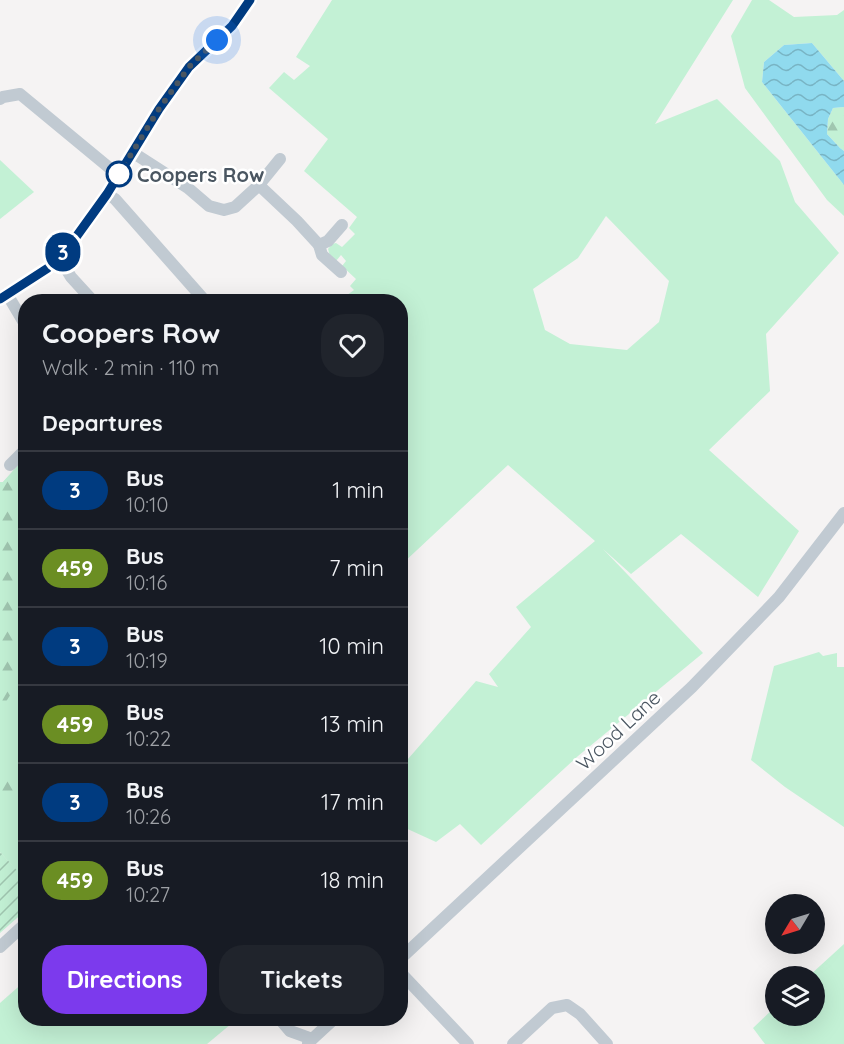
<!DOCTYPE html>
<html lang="en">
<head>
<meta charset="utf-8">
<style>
  :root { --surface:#171b24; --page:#20242c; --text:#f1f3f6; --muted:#9ea1a6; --line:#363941; --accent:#7c3aed }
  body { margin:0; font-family:Quicksand,sans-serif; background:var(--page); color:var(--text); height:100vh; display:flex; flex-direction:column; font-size:22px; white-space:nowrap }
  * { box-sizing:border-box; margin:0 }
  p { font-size:20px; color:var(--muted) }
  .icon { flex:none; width:33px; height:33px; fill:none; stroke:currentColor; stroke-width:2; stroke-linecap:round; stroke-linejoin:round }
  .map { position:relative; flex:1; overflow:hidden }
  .sheet { position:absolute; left:18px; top:294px; width:390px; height:732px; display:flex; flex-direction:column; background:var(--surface); border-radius:24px; box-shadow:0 6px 24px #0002 }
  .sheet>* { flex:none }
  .badge { padding:0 12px; border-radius:20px; font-size:21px; line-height:39px }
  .needle { width:39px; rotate:232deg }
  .fabs { position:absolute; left:765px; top:894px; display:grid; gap:12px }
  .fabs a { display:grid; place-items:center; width:60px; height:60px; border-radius:50%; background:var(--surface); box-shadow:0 6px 24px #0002; font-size:30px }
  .you { position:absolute; width:30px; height:30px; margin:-15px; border:4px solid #fff; border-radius:50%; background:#1a73e8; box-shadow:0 0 0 9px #1a73e833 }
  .map>.badge { position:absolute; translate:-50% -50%; box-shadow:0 0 0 3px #fff }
  h2 { padding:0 24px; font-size:22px; line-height:54px }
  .round { display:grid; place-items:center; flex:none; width:63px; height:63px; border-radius:24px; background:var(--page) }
  .overview { display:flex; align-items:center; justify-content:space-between; height:102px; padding:0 24px }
  h1 { font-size:28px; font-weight:700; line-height:45px }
  .primary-button { display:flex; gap:12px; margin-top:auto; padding:12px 24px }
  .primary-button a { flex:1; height:69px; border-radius:24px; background:var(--accent); color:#fff; font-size:24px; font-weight:700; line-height:69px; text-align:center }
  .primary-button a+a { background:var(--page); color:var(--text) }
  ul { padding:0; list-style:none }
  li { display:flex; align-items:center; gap:18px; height:78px; padding:0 24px; border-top:2px solid var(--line) }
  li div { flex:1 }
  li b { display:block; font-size:22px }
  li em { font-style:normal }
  li .badge { min-width:66px; font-weight:700; text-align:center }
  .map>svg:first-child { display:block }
</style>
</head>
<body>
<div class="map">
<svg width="844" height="1044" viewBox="0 0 844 1044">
  <defs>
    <pattern id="forest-firs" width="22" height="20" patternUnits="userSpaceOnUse" patternTransform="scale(1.5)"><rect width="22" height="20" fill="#c3f1d5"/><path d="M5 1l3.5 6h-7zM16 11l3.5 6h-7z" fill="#a0c6b0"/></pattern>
    <pattern id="garden-furrows" width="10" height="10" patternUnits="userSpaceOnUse" patternTransform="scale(1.5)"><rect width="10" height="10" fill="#c3f1d5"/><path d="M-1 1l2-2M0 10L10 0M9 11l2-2" fill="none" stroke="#a0c6b0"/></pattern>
    <pattern id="water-waves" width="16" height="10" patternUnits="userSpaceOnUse" patternTransform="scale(1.5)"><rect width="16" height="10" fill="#90daee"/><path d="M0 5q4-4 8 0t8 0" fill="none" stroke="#78b4c4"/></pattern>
  </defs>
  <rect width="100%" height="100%" fill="#f5f3f3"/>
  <g fill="#c3f1d5" fill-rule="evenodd">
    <path d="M 332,0 L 733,0 L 655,124 L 717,99 L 780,161 L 795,202 L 839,253 L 766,334 L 770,391 L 709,450 L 799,531 L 758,597 L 681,534 L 631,574 L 603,549 L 703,653 L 578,756 L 481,845 L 460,824 L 436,842 L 401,826 L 401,767 L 476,681 L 498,687 L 489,674 L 531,627 L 516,607 L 595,541 L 508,465 L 401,565 L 400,302 L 339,301 L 354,290 L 350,286 L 356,279 L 342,266 L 346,261 L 341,255 L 336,261 L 330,256 L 328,249 L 332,244 L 336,243 L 342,247 L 355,234 L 349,228 L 357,217 L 304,171 L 328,139 L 269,88 L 284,72 L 294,80 L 310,66 L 296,57 ZM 606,216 L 669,281 L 659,322 L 627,350 L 570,344 L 545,330 L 533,289 L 578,258 Z"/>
    <polygon points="752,0 769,0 794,17 837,15 844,10 844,81 812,43 784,45 764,62 762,82 844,185 844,216 827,200 745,88 731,36"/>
    <polygon points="0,160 34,192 0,219"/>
    <polygon points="22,461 25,464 25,880 0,852 0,482 3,482"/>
    <polygon points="819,652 823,656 837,653 837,667 844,667 844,827 785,787 751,760 774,666"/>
    <polygon points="844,944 844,1044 765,1044 753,1028 775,1007 776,1016 814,1016 814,976 809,976"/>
    <polygon points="25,981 26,1018 237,1019 207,1044 0,1044 0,1003"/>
  </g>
  <g fill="url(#forest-firs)">
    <polygon points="844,107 844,151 840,148 827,134 828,119 833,108"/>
    <polygon points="22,461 26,464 25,672 0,711 0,482 3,482"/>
    <polygon points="0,768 17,792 0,815"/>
  </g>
  <polygon fill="url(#garden-furrows)" points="0,852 26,880 25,911 0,933"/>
  <polygon fill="url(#water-waves)" points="812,43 844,81 844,107 833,108 828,119 827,134 840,148 844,151 844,185 762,82 764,62 784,45"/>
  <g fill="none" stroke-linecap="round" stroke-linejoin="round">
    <g stroke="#c1cad2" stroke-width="12">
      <polyline points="0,99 3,97 20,94 118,175"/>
      <polyline points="132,152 188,188 209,206 224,210 235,207 258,186 280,159"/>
      <polyline points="258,186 262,188 297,221 319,245 322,255 341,272"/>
      <polyline points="107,194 115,199 206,302"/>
      <polyline points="319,245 328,241 342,225"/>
      <polyline points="59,257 71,277 92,300"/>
      <polyline points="7,294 26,326"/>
      <polyline points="0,298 48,268 71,244 107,194 159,109 189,67 232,26 250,0"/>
      <polyline points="10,465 26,449"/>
      <polyline points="0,947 25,924"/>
      <polyline points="400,959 692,687 779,597 844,513"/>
      <polyline points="400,972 468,1044"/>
      <polyline points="279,1018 290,1031 312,1039"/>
      <polyline points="308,1043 335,1018"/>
      <polyline points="513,1044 552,1008 567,1005 580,1014 607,1044"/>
    </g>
  </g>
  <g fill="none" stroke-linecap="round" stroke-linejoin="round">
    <g stroke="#fff" stroke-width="14">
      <polyline id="line" points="0,299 48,268 71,244 107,194 159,109 189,67 232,26 250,0"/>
    </g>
    <use href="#line" stroke="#003b80" stroke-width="9"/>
    <polyline stroke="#4a5661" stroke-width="6" stroke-dasharray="0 10.8" points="119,174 159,109 189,67 217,40"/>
  </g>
  <circle fill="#fff" stroke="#003b80" stroke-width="3" cx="119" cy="174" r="12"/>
  <g text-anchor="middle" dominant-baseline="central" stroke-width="5" stroke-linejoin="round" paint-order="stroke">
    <g font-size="20" font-weight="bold" fill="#4a5661" stroke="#fff" text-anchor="start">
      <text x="137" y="174">Coopers Row</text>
    </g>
    <g font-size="20" fill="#4a5661" stroke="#fff">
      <text transform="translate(618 730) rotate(-43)">Wood Lane</text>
    </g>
  </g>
</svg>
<div class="fabs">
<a><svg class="needle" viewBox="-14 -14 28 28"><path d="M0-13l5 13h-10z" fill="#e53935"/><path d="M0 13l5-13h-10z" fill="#9ea1a6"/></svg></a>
<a><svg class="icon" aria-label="layers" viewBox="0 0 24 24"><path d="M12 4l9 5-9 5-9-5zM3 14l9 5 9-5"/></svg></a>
</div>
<div class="you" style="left:217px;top:40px"></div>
<b class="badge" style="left:63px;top:252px;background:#003b80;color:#fff">3</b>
<section class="sheet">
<div class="overview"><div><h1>Coopers Row</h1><p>Walk · 2 min · 110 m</p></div><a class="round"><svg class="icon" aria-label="heart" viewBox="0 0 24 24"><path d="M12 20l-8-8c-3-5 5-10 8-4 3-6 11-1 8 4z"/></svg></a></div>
<h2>Departures</h2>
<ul>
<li><span class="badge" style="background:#003b80;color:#fff">3</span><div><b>Bus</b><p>10:10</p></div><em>1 min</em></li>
<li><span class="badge" style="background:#6b8e23;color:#fff">459</span><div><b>Bus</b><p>10:16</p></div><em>7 min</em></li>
<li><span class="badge" style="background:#003b80;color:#fff">3</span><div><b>Bus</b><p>10:19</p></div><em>10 min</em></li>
<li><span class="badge" style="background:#6b8e23;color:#fff">459</span><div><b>Bus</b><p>10:22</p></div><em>13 min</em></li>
<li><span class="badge" style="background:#003b80;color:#fff">3</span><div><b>Bus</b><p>10:26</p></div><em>17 min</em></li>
<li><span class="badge" style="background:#6b8e23;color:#fff">459</span><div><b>Bus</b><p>10:27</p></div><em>18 min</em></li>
</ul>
<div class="primary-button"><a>Directions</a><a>Tickets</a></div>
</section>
</div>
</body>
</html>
